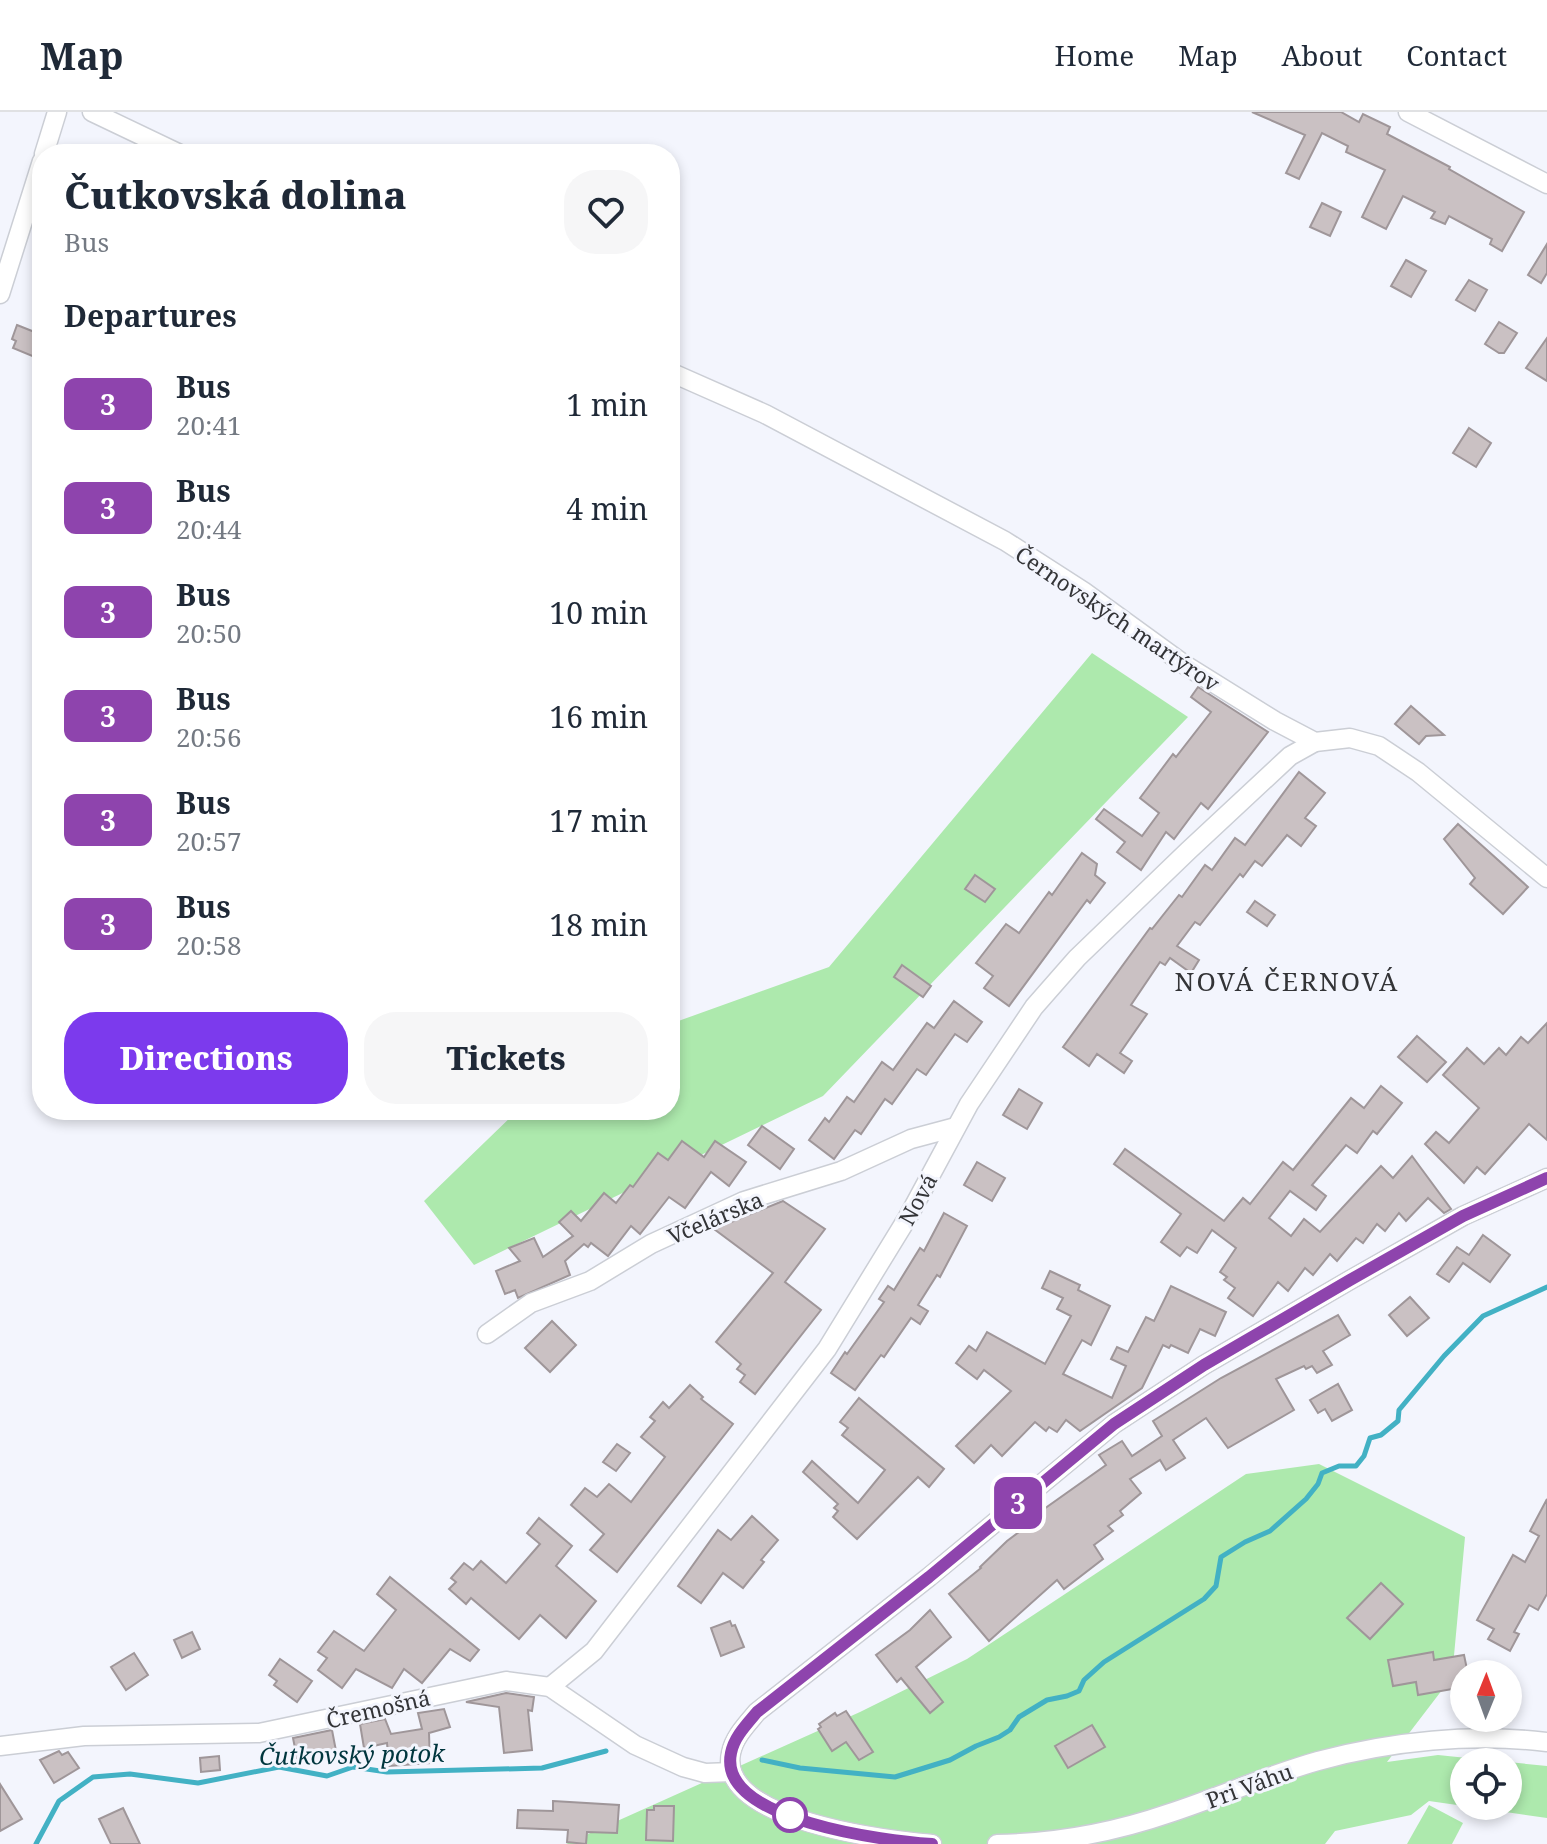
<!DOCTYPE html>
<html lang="en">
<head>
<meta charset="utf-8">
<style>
  :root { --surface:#fff; --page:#f6f6f7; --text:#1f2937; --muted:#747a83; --line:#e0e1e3; --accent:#7c3aed }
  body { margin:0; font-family:"Noto Serif",serif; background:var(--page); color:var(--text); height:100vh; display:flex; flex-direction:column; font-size:30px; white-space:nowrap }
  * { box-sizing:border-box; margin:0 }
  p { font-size:26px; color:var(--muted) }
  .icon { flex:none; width:44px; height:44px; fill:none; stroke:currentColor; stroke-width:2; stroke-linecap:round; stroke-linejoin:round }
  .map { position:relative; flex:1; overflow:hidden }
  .panel { position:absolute; left:32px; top:32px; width:648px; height:976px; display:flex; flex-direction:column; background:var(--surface); border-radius:32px; box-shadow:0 4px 12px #0003 }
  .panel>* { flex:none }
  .badge { padding:0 16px; border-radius:12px; font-size:28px; line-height:52px }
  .needle { width:52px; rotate:1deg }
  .buttons { position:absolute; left:1450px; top:1548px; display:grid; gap:16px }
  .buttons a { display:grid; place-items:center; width:72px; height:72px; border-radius:50%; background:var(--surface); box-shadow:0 4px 12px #0003; font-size:40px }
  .map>.badge { position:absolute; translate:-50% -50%; box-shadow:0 0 0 4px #fff }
  h2 { padding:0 32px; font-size:30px; line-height:72px }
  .round { display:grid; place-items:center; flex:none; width:84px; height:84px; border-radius:32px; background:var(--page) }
  .overview { display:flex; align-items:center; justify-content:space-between; height:136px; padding:0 32px }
  h1 { font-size:38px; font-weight:800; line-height:60px }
  .primary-button { display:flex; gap:16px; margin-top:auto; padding:16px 32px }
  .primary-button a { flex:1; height:92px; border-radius:32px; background:var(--accent); color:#fff; font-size:32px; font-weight:800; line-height:92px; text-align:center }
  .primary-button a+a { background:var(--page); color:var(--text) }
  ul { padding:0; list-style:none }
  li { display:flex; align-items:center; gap:24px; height:104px; padding:0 32px }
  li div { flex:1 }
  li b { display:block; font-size:30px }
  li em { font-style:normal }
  li .badge { min-width:88px; font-weight:700; text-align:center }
  header { display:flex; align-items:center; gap:48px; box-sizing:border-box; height:112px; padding:0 40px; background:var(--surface); border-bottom:2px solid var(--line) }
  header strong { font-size:38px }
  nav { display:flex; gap:44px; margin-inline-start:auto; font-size:28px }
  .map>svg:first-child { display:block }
</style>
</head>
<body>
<header>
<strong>Map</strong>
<nav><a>Home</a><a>Map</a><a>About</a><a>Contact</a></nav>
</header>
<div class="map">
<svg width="1547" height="1732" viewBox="0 0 1547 1732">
  <rect width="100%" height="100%" fill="#f3f5fd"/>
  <g fill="#ade9ad">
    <polygon points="1092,541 1188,605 823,984 474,1153 424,1089 518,998 670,998 670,912 829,855"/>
    <polygon points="1319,1352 1465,1425 1452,1565 1387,1650 1438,1643 1506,1650 1464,1650 1464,1694 1429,1689 1411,1703 1335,1719 1325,1732 566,1732 860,1600 967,1547 1246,1362"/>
    <polygon points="1508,1650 1547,1654 1547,1706 1465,1694 1508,1694"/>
    <polygon points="1429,1693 1463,1711 1452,1732 1407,1732"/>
  </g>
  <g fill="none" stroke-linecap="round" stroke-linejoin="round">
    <g stroke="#42b1c4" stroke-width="5">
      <polyline points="762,1648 800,1656 895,1665 950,1648 976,1634 999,1625 1010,1618 1019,1605 1047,1588 1067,1584 1079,1579 1084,1568 1104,1550 1204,1487 1216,1474 1221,1445 1245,1430 1270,1419 1306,1387 1318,1372 1322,1361 1339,1354 1356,1354 1364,1344 1370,1326 1381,1323 1398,1309 1399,1298 1444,1244 1483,1204 1547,1175"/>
      <polyline points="36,1732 59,1689 93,1665 130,1662 198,1671 279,1655 327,1664 353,1655 387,1660 542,1656 606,1639"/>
    </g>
  </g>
  <g fill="#cac1c3" stroke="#9f9699" stroke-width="2">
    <polygon points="1252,0 1341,0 1359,10 1363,2 1390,15 1387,22 1450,55 1449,57 1524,100 1502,139 1490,132 1492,127 1449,104 1445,112 1431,106 1435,100 1403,84 1386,117 1362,105 1385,58 1346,40 1348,34 1322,21 1299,67 1286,61 1305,23"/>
    <polygon points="1322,91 1341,100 1330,124 1310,115"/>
    <polygon points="1547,132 1547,161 1541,171 1528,163"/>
    <polygon points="1406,148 1426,159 1411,185 1391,174"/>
    <polygon points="1469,168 1487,178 1475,199 1456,188"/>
    <polygon points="1499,210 1517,221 1504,241 1499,241 1485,232"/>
    <polygon points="17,213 42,223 42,248 13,236 16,229 12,227"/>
    <polygon points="1547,226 1547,269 1526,256"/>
    <polygon points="1469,316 1491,331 1476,355 1453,341"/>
    <polygon points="1198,575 1268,620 1208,697 1201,691 1174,727 1166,720 1141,758 1117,740 1125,730 1096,707 1104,697 1142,724 1159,701 1140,686 1173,642 1176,645 1211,600 1191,585"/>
    <polygon points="1411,594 1444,623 1426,624 1419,632 1395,612"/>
    <polygon points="1299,660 1325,681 1305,706 1316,714 1301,734 1287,723 1262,754 1255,749 1243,765 1240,762 1200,813 1195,810 1177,834 1199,848 1191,861 1170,846 1165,853 1160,850 1131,893 1147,902 1120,941 1132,949 1124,961 1097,942 1089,954 1063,935 1150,816 1152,817 1179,783 1182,785 1205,753 1212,758 1235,726 1245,733"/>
    <polygon points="1458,712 1528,775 1503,802 1470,772 1475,766 1444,727"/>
    <polygon points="1082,741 1097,752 1095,763 1105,771 1090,791 1087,788 1009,894 984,876 993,864 976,851 1006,812 1019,821 1049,780 1052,783"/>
    <polygon points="975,763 995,777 985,790 965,777"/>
    <polygon points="1255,789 1275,803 1267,814 1247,800"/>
    <polygon points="902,853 931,874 923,885 894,865"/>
    <polygon points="954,889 982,910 967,930 955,922 926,963 917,957 892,992 885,987 861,1022 855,1018 834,1047 809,1028 825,1006 829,1010 847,985 854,990 882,950 893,958 927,911 934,916"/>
    <polygon points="1547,911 1547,1028 1529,1012 1485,1062 1477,1055 1464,1071 1425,1032 1436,1020 1449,1031 1479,996 1443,963 1467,936 1484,952 1499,936 1506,943 1521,925 1528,931"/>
    <polygon points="1417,924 1446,950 1427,970 1398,945"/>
    <polygon points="1381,974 1402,991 1377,1022 1373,1019 1357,1041 1346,1033 1312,1073 1326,1084 1316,1098 1290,1079 1269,1106 1291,1124 1304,1107 1320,1120 1381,1054 1393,1066 1412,1044 1451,1097 1444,1101 1428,1086 1406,1109 1399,1101 1385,1119 1377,1112 1363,1131 1356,1126 1337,1149 1330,1142 1313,1163 1305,1156 1288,1179 1278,1170 1253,1204 1228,1186 1235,1176 1224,1168 1227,1165 1220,1160 1236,1136 1212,1118 1197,1141 1187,1135 1180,1144 1161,1130 1181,1102 1114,1052 1125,1037 1224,1109 1243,1086 1250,1092 1283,1050 1293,1058 1351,986 1364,996"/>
    <polygon points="1019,977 1042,991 1027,1017 1003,1003"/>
    <polygon points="762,1014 794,1037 780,1057 748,1033"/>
    <polygon points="682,1029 704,1045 715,1029 746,1050 729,1074 711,1060 685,1096 669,1085 640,1122 631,1114 608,1144 591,1131 588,1135 584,1132 565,1149 570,1163 518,1186 515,1178 505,1182 496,1159 520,1149 509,1136 534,1126 543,1145 573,1124 559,1110 571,1099 581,1109 604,1081 616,1091 630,1073 633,1075 658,1041 668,1048"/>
    <polygon points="977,1050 1005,1066 992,1089 964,1073"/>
    <polygon points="783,1089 825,1117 785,1170 821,1198 755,1282 740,1270 745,1263 737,1257 741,1252 716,1230 773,1161 714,1117"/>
    <polygon points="944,1101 967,1114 940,1165 937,1163 918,1193 928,1199 920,1212 911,1206 884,1245 881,1243 855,1278 831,1261 845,1240 847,1242 884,1190 879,1187 888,1174 894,1178 920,1136 924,1139"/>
    <polygon points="1483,1123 1510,1143 1490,1170 1463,1151 1449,1170 1437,1162 1457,1135 1469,1143"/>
    <polygon points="1050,1159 1080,1173 1078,1178 1110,1194 1091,1233 1082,1228 1063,1262 1112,1286 1126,1254 1111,1247 1117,1235 1128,1240 1146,1205 1154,1209 1171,1174 1226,1200 1215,1224 1200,1217 1188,1241 1171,1233 1169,1236 1163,1233 1142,1276 1080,1319 1066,1308 1057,1320 1049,1315 1046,1319 1035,1310 1002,1344 991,1333 974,1351 956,1334 1011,1279 984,1258 977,1267 956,1251 969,1234 976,1239 987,1220 1045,1252 1071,1204 1057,1197 1063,1186 1042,1176"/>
    <polygon points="1410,1185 1429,1206 1407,1224 1389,1203"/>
    <polygon points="1338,1203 1350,1223 1323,1239 1332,1253 1317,1261 1312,1254 1306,1257 1304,1254 1276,1267 1294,1298 1228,1336 1206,1306 1173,1328 1185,1346 1166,1358 1160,1348 1130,1367 1141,1381 1120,1399 1123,1403 1108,1414 1113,1419 1094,1433 1103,1447 1064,1477 1057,1468 989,1529 949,1482 981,1456 980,1455 1007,1429 1039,1405 1037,1402 1106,1353 1099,1343 1122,1329 1132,1344 1162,1324 1153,1309 1221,1266"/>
    <polygon points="552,1209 576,1233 550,1260 525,1236"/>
    <polygon points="1338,1272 1352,1298 1332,1309 1325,1297 1318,1301 1310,1288"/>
    <polygon points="690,1273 703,1285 701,1287 733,1312 617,1460 590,1438 604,1422 571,1393 585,1376 597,1385 609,1372 631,1390 665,1345 641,1325 655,1309 650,1305 663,1290 669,1296"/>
    <polygon points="859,1286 944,1357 929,1375 918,1365 857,1427 833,1405 838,1399 834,1396 838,1392 803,1360 812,1349 858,1391 885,1358 842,1323 848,1316 840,1310"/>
    <polygon points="617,1332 630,1341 616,1359 603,1350"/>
    <polygon points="1547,1387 1547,1482 1538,1498 1529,1493 1514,1520 1519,1522 1510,1539 1488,1527 1494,1517 1477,1508 1513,1443 1525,1450 1539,1424 1530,1419"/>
    <polygon points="752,1404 778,1428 761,1448 764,1450 743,1476 723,1461 701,1491 678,1474 718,1418 731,1428"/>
    <polygon points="539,1406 572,1434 556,1454 596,1489 566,1526 540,1503 519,1527 471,1486 466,1492 449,1477 456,1470 451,1466 464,1451 473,1458 481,1449 506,1471 540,1432 527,1421"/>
    <polygon points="390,1465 479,1538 470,1549 450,1537 422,1571 404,1557 392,1576 356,1557 342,1576 318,1558 327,1546 318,1540 334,1519 364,1539 396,1498 377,1482"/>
    <polygon points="1381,1471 1403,1492 1370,1527 1347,1506"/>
    <polygon points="930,1498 951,1525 916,1555 943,1590 930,1601 901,1566 897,1570 876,1543 910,1518"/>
    <polygon points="730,1509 732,1514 735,1513 744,1535 721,1544 711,1516"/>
    <polygon points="192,1520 200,1537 182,1546 174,1528"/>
    <polygon points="1433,1540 1434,1548 1464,1543 1468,1562 1464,1562 1464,1575 1418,1583 1416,1570 1393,1574 1388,1548"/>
    <polygon points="134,1541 148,1563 126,1578 111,1555"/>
    <polygon points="280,1547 312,1569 297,1590 274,1573 277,1569 269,1563"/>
    <polygon points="506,1581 534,1585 532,1599 528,1598 532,1638 504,1641 499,1595 466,1590"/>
    <polygon points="444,1597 450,1615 429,1621 430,1651 389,1654 387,1631 364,1636 360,1612 385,1607 391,1622 422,1617 418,1601"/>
    <polygon points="846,1599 873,1640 859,1648 846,1630 832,1639 818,1617 821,1615 819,1612 835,1601 837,1604"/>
    <polygon points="1092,1613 1105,1635 1068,1656 1055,1634"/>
    <polygon points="332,1618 336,1639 297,1646 293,1626"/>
    <polygon points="59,1639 62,1643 68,1640 79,1656 54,1671 40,1648"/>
    <polygon points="219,1644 220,1658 201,1660 200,1646"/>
    <polygon points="0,1672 22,1707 0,1719"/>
    <polygon points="553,1689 619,1693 617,1721 587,1720 586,1732 567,1730 568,1718 517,1716 518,1698 553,1699"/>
    <polygon points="654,1694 674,1694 673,1729 646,1728 647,1698 654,1698"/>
    <polygon points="123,1696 140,1732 111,1732 99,1707"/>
  </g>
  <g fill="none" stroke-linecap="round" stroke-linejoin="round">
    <g stroke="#cbced5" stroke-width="21">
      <g id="minor">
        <polyline points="92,0 180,42"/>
        <polyline points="1408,0 1547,72"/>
        <polyline points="44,42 57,0"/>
        <polyline points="0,182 42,49"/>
        <polyline points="670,260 765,302 1005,429 1083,479 1185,553 1275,609 1315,630 1350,626 1379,634 1418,660 1547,766"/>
        <polyline points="487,1222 531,1191 590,1169 651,1132 744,1089 841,1059 911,1027 956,1015"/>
        <polyline points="550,1575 594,1539 827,1237 908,1105 969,992 1034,895 1077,846 1188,739 1290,644 1315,630"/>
        <polyline points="0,1634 84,1624 259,1621 506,1569 550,1575 635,1633 683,1655 705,1661 732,1660"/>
        <path d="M 932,1732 C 888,1728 717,1709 731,1641 C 734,1625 747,1612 757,1600 L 929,1465 L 1114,1312 L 1204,1253 L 1350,1168 L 1463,1104 L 1547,1066"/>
        <path d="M 997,1732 C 1055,1731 1115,1720 1170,1701 C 1219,1685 1268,1663 1318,1649 C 1391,1629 1473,1621 1547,1630"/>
      </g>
    </g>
    <use href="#minor" stroke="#fff" stroke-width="18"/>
  </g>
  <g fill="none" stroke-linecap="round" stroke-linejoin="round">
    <g stroke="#fff" stroke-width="18">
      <path id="line" d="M 932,1732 C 888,1729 717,1709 731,1641 C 734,1625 747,1612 757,1600 L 929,1465 L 1114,1312 L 1204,1253 L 1350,1168 L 1463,1104 L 1547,1066"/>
    </g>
    <use href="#line" stroke="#8e44ad" stroke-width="12"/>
  </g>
  <circle fill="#fff" stroke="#8e44ad" stroke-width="4" cx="790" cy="1703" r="16"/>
  <g text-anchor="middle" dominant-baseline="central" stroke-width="6" stroke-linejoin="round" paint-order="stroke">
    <g font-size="22" fill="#333437" stroke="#f3f5fd">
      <text transform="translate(1118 506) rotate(34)">Černovských martýrov</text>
      <text transform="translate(917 1087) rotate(-61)">Nová</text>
      <text transform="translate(715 1105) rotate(-23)">Včelárska</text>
      <text transform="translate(378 1596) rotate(-13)">Čremošná</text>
      <text transform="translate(1249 1673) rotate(-20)">Pri Váhu</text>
    </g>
    <g font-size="24" font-style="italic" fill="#00363e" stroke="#f3f5fd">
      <text transform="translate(352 1642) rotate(-1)">Čutkovský potok</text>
    </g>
    <g font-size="26" letter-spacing="2" fill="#333437" stroke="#f3f5fd">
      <text x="1287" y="869">NOVÁ ČERNOVÁ</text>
    </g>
  </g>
</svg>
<div class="buttons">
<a><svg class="needle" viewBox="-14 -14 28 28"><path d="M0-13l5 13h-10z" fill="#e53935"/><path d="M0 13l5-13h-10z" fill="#747a83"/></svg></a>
<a><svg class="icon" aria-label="locate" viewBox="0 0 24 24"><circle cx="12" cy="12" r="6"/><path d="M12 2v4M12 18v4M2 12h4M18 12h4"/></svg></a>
</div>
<b class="badge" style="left:1018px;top:1391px;background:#8e44ad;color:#fff">3</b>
<section class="panel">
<div class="overview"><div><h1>Čutkovská dolina</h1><p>Bus</p></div><a class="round"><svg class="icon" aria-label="heart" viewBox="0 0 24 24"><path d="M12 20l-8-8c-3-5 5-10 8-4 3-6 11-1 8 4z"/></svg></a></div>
<h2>Departures</h2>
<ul>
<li><span class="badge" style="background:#8e44ad;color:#fff">3</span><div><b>Bus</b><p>20:41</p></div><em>1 min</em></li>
<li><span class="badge" style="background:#8e44ad;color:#fff">3</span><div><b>Bus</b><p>20:44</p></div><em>4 min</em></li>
<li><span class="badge" style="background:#8e44ad;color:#fff">3</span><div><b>Bus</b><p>20:50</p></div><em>10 min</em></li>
<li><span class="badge" style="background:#8e44ad;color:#fff">3</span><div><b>Bus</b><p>20:56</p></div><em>16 min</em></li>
<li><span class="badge" style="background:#8e44ad;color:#fff">3</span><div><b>Bus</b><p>20:57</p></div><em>17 min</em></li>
<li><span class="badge" style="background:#8e44ad;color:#fff">3</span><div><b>Bus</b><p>20:58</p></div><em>18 min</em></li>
</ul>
<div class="primary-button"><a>Directions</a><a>Tickets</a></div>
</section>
</div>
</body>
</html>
